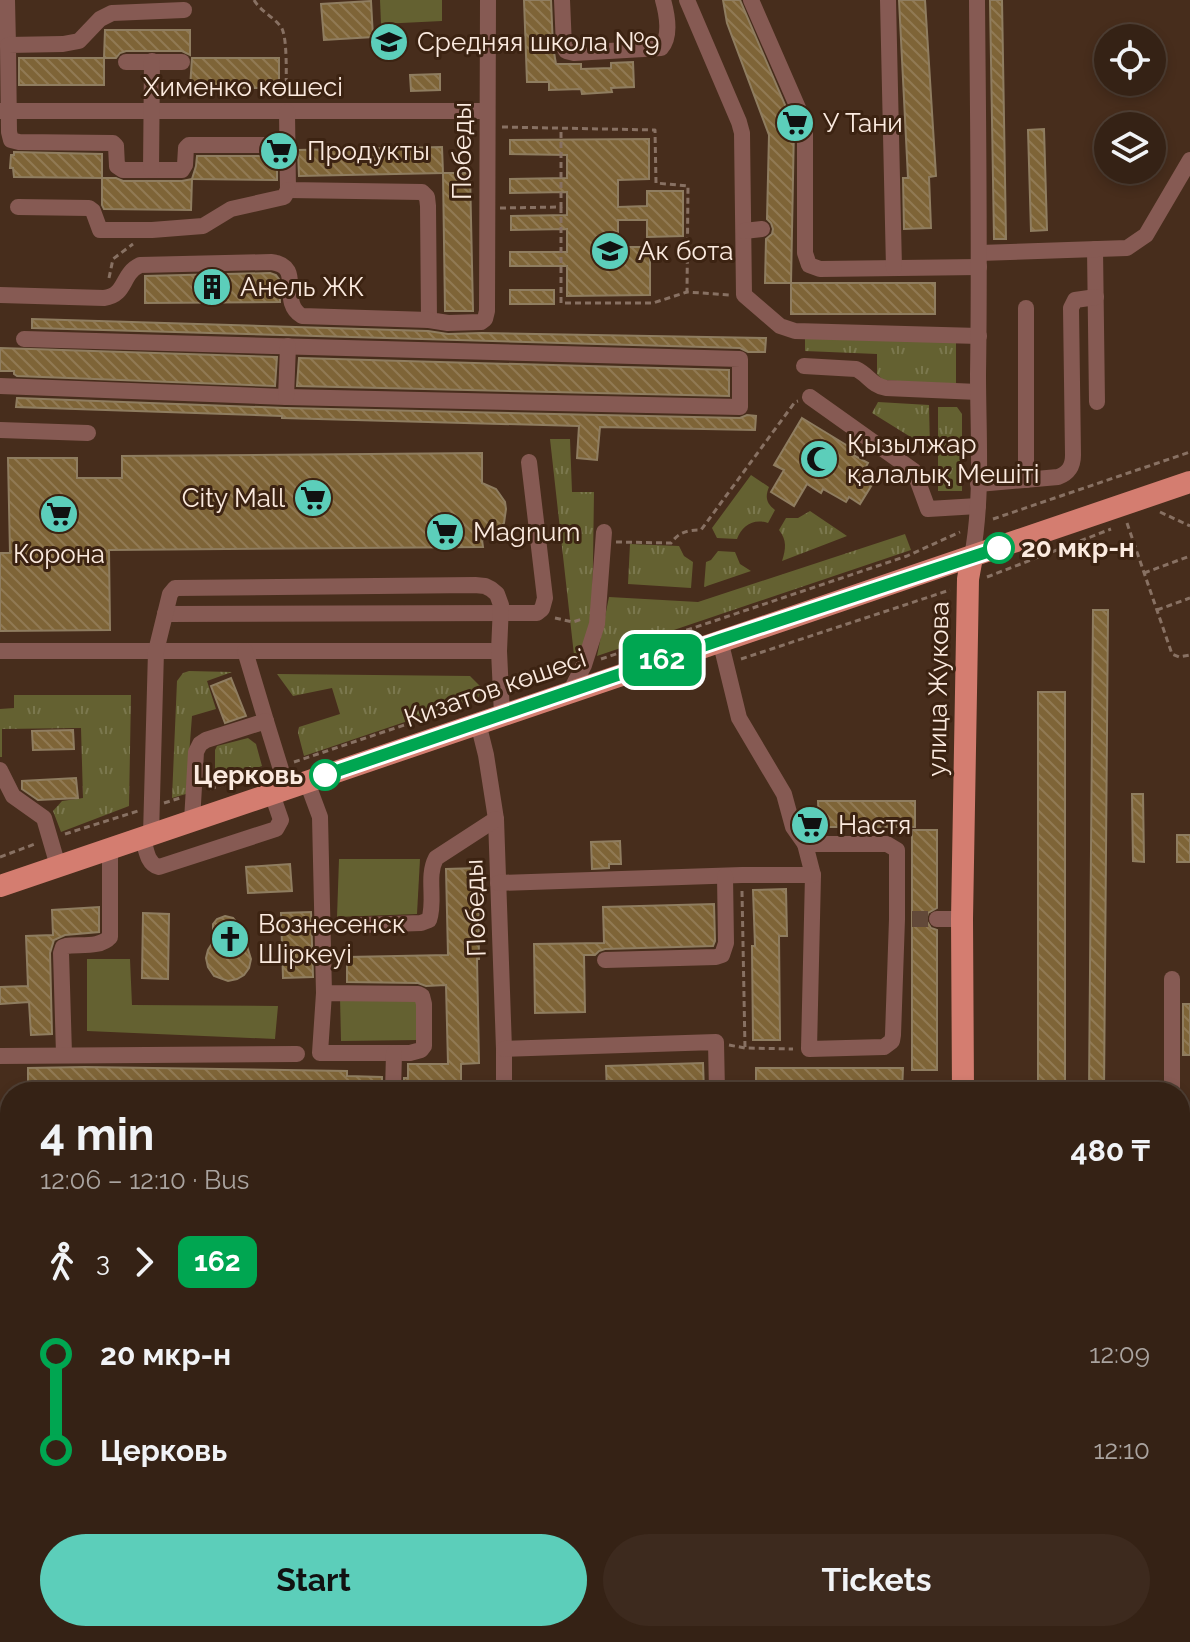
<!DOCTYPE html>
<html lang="en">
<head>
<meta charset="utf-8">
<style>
  :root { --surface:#352215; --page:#3d2a1e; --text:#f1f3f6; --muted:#aaa4a0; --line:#4f3f34; --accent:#5cceba }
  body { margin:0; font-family:Raleway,sans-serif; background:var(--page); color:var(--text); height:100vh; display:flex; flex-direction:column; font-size:30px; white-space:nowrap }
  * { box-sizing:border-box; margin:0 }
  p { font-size:26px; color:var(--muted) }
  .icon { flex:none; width:44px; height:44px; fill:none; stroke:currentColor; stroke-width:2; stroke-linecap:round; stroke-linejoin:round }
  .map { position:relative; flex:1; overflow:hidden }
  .panel { position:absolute; left:0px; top:1082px; width:1190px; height:560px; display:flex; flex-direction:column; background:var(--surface); border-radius:32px 32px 0 0; box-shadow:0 4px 12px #0003,0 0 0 2px var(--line) }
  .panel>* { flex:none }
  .badge { padding:0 16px; border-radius:12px; font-size:28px; line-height:52px }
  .tools { position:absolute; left:1094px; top:24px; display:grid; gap:16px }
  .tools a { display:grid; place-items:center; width:72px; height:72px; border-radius:50%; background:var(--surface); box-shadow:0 4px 12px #0003,0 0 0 2px var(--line); font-size:40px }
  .map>.badge { position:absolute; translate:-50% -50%; box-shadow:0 0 0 4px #fff }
  .legs { display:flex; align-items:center; gap:12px; height:88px; padding:0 40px; font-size:26px }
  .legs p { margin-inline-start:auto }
  .overview { display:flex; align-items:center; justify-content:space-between; height:136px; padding:0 40px }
  h1 { font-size:44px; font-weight:700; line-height:60px }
  .cta { display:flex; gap:16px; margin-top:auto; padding:16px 40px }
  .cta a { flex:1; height:92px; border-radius:48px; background:var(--accent); color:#111; font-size:32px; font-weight:700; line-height:92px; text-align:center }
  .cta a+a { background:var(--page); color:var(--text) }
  ul { padding:0 40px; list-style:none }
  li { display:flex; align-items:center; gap:28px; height:96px; font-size:30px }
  li i { display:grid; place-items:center; width:12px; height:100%; margin:0 10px; background:currentColor }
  li i::after { content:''; width:20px; height:20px; margin:-10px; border:6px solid; border-radius:50%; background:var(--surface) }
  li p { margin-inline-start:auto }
  li:first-child i { background:linear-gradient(#0000 50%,currentColor 0) }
  li:last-child i { background:linear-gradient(currentColor 50%,#0000 0) }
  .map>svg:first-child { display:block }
</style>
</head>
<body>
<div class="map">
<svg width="1190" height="1642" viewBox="0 0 1190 1642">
  <defs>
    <pattern id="grass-tufts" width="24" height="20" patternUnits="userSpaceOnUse" patternTransform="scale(2)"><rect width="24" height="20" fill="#646131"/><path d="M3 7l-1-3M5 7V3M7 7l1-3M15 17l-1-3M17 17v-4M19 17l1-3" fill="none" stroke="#7b784e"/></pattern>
    <pattern id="building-back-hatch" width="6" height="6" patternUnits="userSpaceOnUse" patternTransform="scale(2)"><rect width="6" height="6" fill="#7e6437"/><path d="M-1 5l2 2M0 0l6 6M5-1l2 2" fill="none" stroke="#917a54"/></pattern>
  </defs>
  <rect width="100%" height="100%" fill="#472d1c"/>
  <g fill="url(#grass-tufts)">
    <polygon points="805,336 956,340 956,385 883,380 877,374 877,354 805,351"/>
    <polygon points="878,402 929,405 930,449 872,413"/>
    <polygon points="938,407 957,407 962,414 962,491 938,491"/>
    <polygon points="550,439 570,439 572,492 594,492 592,629 584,654 574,655"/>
    <path d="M 751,475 L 769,487 C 765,497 766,503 775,510 L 768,523 C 754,518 742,525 737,539 L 717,538 L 712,528 Z"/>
    <path d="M 810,511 L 847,536 L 782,561 C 786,549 787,540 779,530 L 786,518 L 798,518 Z"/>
    <polygon points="905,534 911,550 597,656 609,597 698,602"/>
    <polygon points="630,544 679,546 684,556 693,562 691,588 628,584"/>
    <polygon points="718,551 735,552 740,564 751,571 704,587 706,562 711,560"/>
    <polygon points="189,671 232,672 207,681 216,709 192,716 186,794 172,798 177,681 183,673"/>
    <polygon points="277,674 470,676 481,687 479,697 304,756 298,733 299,727 340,714 332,688 293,696"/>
    <polygon points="14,695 131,695 129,806 61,832 53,811 62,801 83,798 81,728 2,729 2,757 0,757 0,709 14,708"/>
    <polygon points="248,738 256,744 262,766 215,784 215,750 217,746"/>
  </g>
  <g fill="#646131">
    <polygon points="380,0 442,0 442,21 381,24"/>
    <polygon points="339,859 420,859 417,914 337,917"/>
    <polygon points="87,959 130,959 132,1005 278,1006 275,1039 87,1031"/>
    <polygon points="340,997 419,999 419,1040 341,1041"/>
  </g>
  <g fill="url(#building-back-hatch)" stroke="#8f7d60" stroke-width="2">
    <polygon points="524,0 551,0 553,47 556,64 581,64 581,69 611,68 611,63 633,62 634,87 611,88 612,92 582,94 581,89 549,90 549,82 527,82"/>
    <polygon points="723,0 740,0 794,126 791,283 765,283 766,239 772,234 773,229 771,223 767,219 769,135 727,23"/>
    <polygon points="899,0 925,0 936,176 929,177 931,228 904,229 903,178 908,178"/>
    <polygon points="990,0 1002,0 1006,239 994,239"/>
    <polygon points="371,1 373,37 324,40 321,4"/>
    <polygon points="105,30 190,30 190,55 182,51 126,51 120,53 116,58 104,58"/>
    <rect x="19" y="58" width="85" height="27"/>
    <polygon points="192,58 279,58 279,88 190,88"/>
    <polygon points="440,74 440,90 411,91 410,75"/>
    <polygon points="1044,129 1047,230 1031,231 1028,130"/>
    <polygon points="649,139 649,179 618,180 618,207 647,206 647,191 683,191 683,236 647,237 647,220 618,220 618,247 650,247 650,295 567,296 567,266 510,266 510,252 567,252 567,229 511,230 511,216 567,215 567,192 510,193 510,179 567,178 567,155 510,154 510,140"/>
    <polygon points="442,147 443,173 299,176 298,150"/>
    <polygon points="14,152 102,154 102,178 14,177 13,168 10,168 11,155 14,155"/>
    <polygon points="197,156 277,156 277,180 192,179 196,166"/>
    <polygon points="443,173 470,173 473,311 445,311"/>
    <polygon points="102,178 116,178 123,181 182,181 192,179 191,210 104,209 102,205"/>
    <polygon points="270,273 276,275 279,279 280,302 145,303 145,276"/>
    <rect x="791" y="283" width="144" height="31"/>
    <rect x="510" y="290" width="44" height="14"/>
    <polygon points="32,319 428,331 448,334 482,333 766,338 765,352 748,352 740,348 32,328"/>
    <polygon points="0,348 277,357 275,386 17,376 14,374 14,371 0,371"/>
    <polygon points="299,358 729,370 729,396 297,386"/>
    <polygon points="17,398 286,408 740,418 747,415 756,416 755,430 600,427 597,460 577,458 579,426 282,418 282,416 16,407"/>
    <polygon points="802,418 856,451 853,455 868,463 861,476 873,483 860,504 849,497 846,502 823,489 821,493 807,484 794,506 771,492 784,470 774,465"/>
    <polygon points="482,453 482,483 496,489 505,502 506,509 504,523 495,533 482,540 483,547 109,550 110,630 0,631 0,553 10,553 8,458 77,458 77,478 122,478 122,456"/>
    <polygon points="1093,610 1108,610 1104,1092 1089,1092"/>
    <polygon points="231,678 246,716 225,723 211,686"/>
    <rect x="1038" y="692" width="27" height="400"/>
    <polygon points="73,730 74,749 33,750 32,731"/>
    <polygon points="76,778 78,798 38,800 22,789 22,781"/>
    <polygon points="1132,794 1143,794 1144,862 1133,861"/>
    <polygon points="818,801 915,801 915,827 819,827"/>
    <polygon points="912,830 937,830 937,908 928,913 926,920 931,928 937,930 937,1070 912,1070"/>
    <rect x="1177" y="835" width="13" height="27"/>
    <polygon points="620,841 621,864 609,864 609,868 592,869 591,842"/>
    <polygon points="290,864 292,891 248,893 246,867"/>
    <polygon points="478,868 479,959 477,959 479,1063 461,1064 461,1092 404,1092 404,1078 408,1078 408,1064 448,1064 446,985 426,986 418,983 347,982 347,957 448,955 446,869"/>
    <polygon points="786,889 787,936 779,936 780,1040 753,1040 752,946 755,946 753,890"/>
    <polygon points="714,904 715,941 713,946 605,949 599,951 595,955 584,955 585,1012 535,1013 534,944 604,943 603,907"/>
    <polygon points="99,907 99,932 65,935 54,940 50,953 52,1034 31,1035 29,1002 0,1004 0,987 28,986 26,936 53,935 52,910"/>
    <polygon points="311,912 313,977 283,978 281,913"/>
    <polygon points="143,913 169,914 168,979 142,978"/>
    <polygon points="225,916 233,918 238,924 239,939 247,946 251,959 249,968 244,975 237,979 228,981 214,976 208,967 206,958 208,950 213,942 213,924 217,919"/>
    <rect x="1183" y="1004" width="7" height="51"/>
    <polygon points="703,1063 704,1092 607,1092 606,1066"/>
    <polygon points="85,1067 347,1071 347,1076 382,1077 382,1092 25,1092 28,1083 28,1068"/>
    <polygon points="756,1068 903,1068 902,1092 756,1092"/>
  </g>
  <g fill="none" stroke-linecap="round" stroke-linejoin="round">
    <polyline stroke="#624939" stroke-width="16" stroke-dasharray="16 8" stroke-linecap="butt" points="912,919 937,919"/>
    <g stroke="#887163" stroke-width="3" stroke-dasharray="6 4" stroke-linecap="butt">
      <path d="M 254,0 C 261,12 273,16 281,27 C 288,36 286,82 286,96"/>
      <polyline points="502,127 655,130 656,183 688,186 687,292 730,295"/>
      <polyline points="561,207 561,303 653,303 687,292"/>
      <polyline points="500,208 561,207 561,128"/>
      <polyline points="109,278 113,259 133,244"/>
      <polyline points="1160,512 1190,526"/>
      <polyline points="993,519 1190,452"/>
      <polyline points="1127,523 1172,654 1179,657 1190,655"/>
      <path d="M 616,542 L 671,543 C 679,532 687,530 701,530 L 795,402 L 798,401"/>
      <polyline points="1144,573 1190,556"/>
      <polyline points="987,577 1111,529"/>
      <polyline points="1157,610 1190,598"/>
      <polyline points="555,618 573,622 582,619"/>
      <polyline points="601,659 907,556 960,532"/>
      <polyline points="741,659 950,590"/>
      <polyline points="514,688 564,672"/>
      <polyline points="294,762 488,697"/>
      <polyline points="210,789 268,770"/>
      <polyline points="164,803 180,798"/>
      <polyline points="65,834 138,811"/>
      <polyline points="0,857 35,844"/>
      <polyline points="742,891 745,1048"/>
      <polyline points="729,1045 745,1048 793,1049"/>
      <polyline points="0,1513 10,1513"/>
      <polyline points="49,1632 49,1642"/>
    </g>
    <g stroke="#865a53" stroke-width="16">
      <polyline points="7,0 8,45"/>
      <path d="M 562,0 L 564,47 L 566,51 L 574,53 L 661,48 C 671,37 667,14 663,0"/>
      <polyline points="687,0 739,122 742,133 744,295 780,326 795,331 979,336"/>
      <polyline points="751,0 805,124 805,253 809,265 820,269 979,267"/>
      <polyline points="888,0 894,268"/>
      <polyline points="184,10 112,13 100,19 79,41 63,44 8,45 9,132 11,140 19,142 113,143 116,146 117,166 123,170 182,170 185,165 186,148 189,145 287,145"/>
      <polyline points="126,62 182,62"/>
      <polyline points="0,111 486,111"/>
      <polyline points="287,112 288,190 422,192 427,197 428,206 429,320 448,323 481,322 485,319 487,311 488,0"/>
      <polyline points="151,170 152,61"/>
      <polyline points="18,207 89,208 93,211 100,230 152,230 203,226 231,209 284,197 288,190"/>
      <polyline points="744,231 762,229"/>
      <polyline points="1095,249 1097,402"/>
      <polyline points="979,253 1127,248 1146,235 1190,160"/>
      <path d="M 0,295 L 104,298 C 127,295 121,274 140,265 L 271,262 C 306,266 277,301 302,316 L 429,320"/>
      <path d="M 804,366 L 856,369 C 869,375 871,385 886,388 L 978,392"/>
      <polyline points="0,386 286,397 740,407 740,359 24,339"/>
      <polyline points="286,397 288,346"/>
      <polyline points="810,397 914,471 928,509 978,506"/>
      <polyline points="0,430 88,433"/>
      <polyline points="1026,480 1026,308"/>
      <path d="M 978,484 L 1058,477 C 1069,473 1073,466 1073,455 L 1071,308 L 1075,300 L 1096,297"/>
      <path d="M 972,557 C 983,497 978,435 978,374 C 980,249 978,125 977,0"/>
      <polyline points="165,614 537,613 542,609 545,598 529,462"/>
      <polyline points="720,640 739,718 784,794 793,827 805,844"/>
      <polyline points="0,651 499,651"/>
      <polyline points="245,651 266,721"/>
      <polyline points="570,692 584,665 597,624 604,532"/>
      <polyline points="478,723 486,755 496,819 504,1049 504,1092"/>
      <polyline points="0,770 13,796 44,818 58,866"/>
      <polyline points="307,782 320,817 324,993 320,1053 410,1053 421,1050 424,1046 424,1004 422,996 418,994 324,993"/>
      <polyline points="192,821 196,752 200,744 206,740 266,721 287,789"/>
      <polyline points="151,835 156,651 170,594 175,588 475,585 485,586 491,589 497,594 501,605 499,651 502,715"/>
      <path d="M 143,838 C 146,849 147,864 159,867 L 276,829 L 281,820 L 272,794"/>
      <polygon points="805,844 887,844 897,850 897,919 893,1035 892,1041 884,1047 809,1049 813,875"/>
      <polyline points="498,883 742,875 813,875"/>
      <polyline points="937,919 962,919"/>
      <path d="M 360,925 L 421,923 L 429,920 C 436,900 426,877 436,858 L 496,819"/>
      <polyline points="605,960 716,957 722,955 726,943 725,876"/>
      <polyline points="504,1049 716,1042 717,1092"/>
      <path d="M 64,1054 L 61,953 L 63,947 L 66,946 C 80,944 100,948 110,937 L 110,849"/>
      <polyline points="0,1056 297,1054"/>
      <polyline points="393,1092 394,1053"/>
      <polyline points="1172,1092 1172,979"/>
      <polyline points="1187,1186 1190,1626"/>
      <polyline points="0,1395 10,1395"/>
      <polyline points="350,1632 350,1642"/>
      <polyline points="547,1632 547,1642"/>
      <polyline points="467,1642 467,1632"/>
      <polyline points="798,1642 798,1632"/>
    </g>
    <g stroke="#d47d70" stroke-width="22">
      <polyline points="0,886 1190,482"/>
      <polyline points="963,1092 962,919 968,579 972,557"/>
      <polyline points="0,1168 10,1168"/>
      <polyline points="964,1642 964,1632"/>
    </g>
  </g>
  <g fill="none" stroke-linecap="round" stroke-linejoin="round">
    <g stroke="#fff" stroke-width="18">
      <polyline id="line-1" points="325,775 720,640 999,548"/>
    </g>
    <use href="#line-1" stroke="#00a651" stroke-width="12"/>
  </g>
  <defs>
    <g id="school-disc" transform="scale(2)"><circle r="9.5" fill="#5cceba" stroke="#3c2312"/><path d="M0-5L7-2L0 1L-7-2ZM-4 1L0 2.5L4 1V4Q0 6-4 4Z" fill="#111"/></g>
    <g id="supermarket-disc" transform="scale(2)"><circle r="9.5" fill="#5cceba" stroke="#3c2312"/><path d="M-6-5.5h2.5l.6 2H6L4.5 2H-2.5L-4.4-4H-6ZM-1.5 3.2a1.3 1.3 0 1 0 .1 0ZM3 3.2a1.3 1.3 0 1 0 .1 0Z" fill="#111"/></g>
    <g id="building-disc" transform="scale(2)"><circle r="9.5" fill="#5cceba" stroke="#3c2312"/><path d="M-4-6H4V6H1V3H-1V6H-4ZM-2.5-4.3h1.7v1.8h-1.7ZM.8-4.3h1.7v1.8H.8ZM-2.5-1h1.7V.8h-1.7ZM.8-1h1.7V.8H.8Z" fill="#111"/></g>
    <g id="mosque-disc" transform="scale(2)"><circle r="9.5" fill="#5cceba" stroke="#3c2312"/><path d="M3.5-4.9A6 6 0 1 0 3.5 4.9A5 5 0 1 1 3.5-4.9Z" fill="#111"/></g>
    <g id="church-disc" transform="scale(2)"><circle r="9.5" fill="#5cceba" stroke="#3c2312"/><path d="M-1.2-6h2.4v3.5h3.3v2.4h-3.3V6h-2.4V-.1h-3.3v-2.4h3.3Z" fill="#111"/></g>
  </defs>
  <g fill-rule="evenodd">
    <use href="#school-disc" x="389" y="42"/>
    <use href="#supermarket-disc" x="795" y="123"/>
    <use href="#supermarket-disc" x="279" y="151"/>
    <use href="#school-disc" x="610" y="251"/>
    <use href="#building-disc" x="212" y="287"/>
    <use href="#mosque-disc" x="819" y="459"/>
    <use href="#supermarket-disc" x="313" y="498"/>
    <use href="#supermarket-disc" x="59" y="514"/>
    <use href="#supermarket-disc" x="445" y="532"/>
    <use href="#supermarket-disc" x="810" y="825"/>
    <use href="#church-disc" x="230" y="939"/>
  </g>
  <g fill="#fff" stroke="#00a651" stroke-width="4">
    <circle cx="999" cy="548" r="14"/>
    <circle cx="325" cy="775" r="14"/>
  </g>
  <g text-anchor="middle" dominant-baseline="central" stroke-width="6" stroke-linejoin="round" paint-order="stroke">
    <g font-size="26" fill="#fbeadf" stroke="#3c2312" text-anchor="start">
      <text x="417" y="42">Средняя школа №9</text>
      <text x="823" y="123">У Тани</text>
      <text x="307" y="151">Продукты</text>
      <text x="638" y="251">Ак бота</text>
      <text x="240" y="287">Анель ЖК</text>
      <text x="847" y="444">Қызылжар<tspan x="847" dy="30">қалалық Мешіті</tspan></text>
      <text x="285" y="498" text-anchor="end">City Mall</text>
      <text x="473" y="532">Magnum</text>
      <text x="59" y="554" text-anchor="middle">Корона</text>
      <text x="838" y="825">Настя</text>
      <text x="258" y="924">Вознесенск<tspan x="258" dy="30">Шіркеуі</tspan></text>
    </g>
    <g font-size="26" fill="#fbeadf" stroke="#3c2312">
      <text x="243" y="87">Хименко көшесі</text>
      <text transform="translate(462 151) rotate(-90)">Победы</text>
      <text transform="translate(495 688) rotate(-19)">Кизатов көшесі</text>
      <text transform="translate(938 689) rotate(-89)">улица Жукова</text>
      <text transform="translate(475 908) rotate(-92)">Победы</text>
    </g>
    <g font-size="26" font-weight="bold" fill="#fbeadf" stroke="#3c2312" text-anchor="start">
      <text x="1021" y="548">20 мкр-н</text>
      <text x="303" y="775" text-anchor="end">Церковь</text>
    </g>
  </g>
</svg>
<div class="tools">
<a><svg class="icon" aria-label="locate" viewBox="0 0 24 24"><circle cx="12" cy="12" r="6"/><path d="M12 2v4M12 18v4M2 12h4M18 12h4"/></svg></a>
<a><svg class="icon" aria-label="layers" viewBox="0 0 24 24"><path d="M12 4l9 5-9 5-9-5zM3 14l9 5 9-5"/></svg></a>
</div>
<b class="badge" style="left:662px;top:660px;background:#00a651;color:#fff">162</b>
<section class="panel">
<div class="overview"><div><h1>4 min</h1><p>12:06 – 12:10 · Bus</p></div><b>480 ₸</b></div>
<div class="legs"><svg class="icon" aria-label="walk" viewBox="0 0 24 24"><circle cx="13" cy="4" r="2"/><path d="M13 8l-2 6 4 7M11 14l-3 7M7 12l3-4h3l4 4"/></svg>3<svg class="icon" aria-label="forward" viewBox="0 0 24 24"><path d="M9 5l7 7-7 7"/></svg><b class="badge" style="background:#00a651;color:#fff">162</b></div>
<ul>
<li><i style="color:#00a651"></i><b>20 мкр-н</b><p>12:09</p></li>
<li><i style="color:#00a651"></i><b>Церковь</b><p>12:10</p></li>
</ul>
<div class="cta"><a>Start</a><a>Tickets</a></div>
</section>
</div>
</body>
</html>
